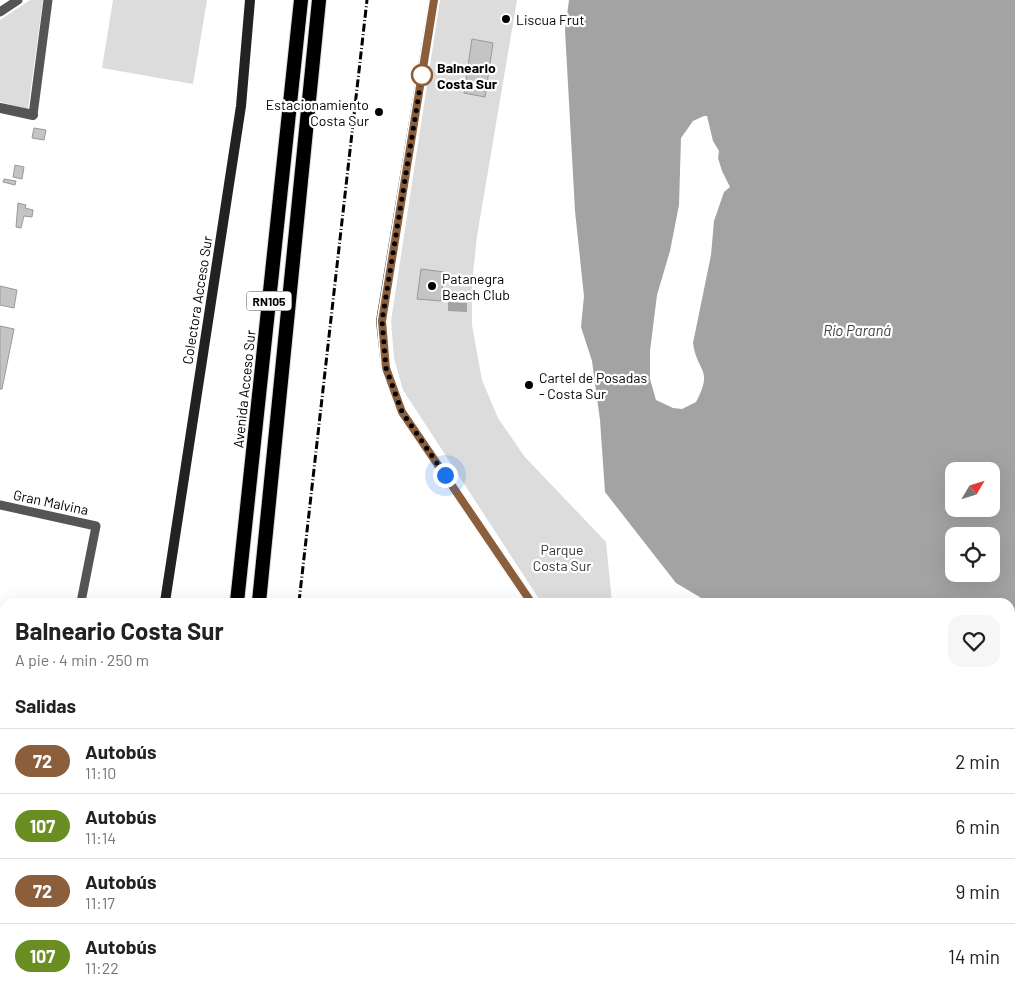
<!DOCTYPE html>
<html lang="es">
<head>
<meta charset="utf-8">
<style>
  :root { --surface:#fff; --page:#f6f6f6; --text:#222; --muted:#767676; --line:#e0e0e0 }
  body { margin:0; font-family:Barlow,sans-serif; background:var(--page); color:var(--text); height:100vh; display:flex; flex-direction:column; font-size:19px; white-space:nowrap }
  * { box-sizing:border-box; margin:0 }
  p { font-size:16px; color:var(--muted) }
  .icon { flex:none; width:28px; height:28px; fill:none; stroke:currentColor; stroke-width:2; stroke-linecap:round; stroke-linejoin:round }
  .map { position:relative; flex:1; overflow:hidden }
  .side { position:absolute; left:0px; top:598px; width:1015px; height:401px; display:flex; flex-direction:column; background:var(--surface); border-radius:15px 15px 0 0; box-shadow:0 5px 20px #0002 }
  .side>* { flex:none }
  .badge { padding:0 10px; border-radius:16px; font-size:18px; line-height:32px }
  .needle { width:32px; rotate:52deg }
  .tools { position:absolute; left:945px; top:462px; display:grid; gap:10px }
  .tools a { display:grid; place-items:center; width:55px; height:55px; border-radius:10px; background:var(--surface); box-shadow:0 5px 20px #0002; font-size:25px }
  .you { position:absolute; width:25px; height:25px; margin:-12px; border:4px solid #fff; border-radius:50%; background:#1a73e8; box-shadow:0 0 0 8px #1a73e833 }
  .map>.badge { position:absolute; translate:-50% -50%; box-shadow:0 0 0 2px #fff }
  h2 { padding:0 15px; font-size:19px; line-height:45px }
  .round { display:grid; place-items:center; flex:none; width:52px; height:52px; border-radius:15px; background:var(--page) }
  .summary { display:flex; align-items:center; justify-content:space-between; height:85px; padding:0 15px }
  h1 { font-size:24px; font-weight:700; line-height:38px }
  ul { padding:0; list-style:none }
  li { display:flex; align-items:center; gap:15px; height:65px; padding:0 15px; border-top:1px solid var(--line) }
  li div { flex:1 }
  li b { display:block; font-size:19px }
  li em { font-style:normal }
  li .badge { min-width:55px; font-weight:700; text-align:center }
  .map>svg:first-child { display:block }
</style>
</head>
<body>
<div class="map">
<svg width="1015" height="998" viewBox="0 0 1015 998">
  <rect width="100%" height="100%" fill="#fff"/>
  <g fill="#dcdcdc">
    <polygon points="30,0 43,0 28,109 0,102 0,20"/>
    <polygon points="113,0 207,0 193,84 102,68"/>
    <polygon points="440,0 517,0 477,236 472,284 472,325 482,380 498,418 524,456 606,542 612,602 541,602 403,390 394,358 391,321"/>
    <polygon points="127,994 178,994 177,998 125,998"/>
    <polygon points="307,994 430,994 425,998 310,998"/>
  </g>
  <g fill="#a3a3a3" fill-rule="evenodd">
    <path d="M 569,0 L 1015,0 L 1015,998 L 610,998 L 610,994 L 1010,994 L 1010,602 L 708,602 L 676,583 L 605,492 L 600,420 L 592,361 L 581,327 L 584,296 L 575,211 L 565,30 ZM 704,116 L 707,116 L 713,141 L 719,151 L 718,158 L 722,171 L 730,187 L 724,192 L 714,221 L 711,255 L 693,343 C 697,373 714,368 696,402 L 682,409 L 673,408 L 656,400 L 650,379 L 650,351 L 657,295 L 670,251 L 679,205 L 681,138 L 693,121 ZM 954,471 L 991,471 L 991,509 L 954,509 ZM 954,536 L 991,536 L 991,574 L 954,574 Z"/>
    <polygon points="448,302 467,303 467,312 448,311"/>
  </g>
  <g fill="#c4c4c4" stroke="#999">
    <polygon points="472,39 493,43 485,97 464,93"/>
    <polygon points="34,128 46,130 44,140 32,138"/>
    <polygon points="15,165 24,167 22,179 13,177"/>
    <polygon points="4,179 16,181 15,185 3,182"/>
    <polygon points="18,203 26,205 25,208 33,210 32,217 24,216 21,228 16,227"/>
    <polygon points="421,269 444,272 441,301 417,299"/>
    <polygon points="0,286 17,290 14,308 0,305"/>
    <polygon points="0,326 14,329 2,389 0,389"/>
    <polygon points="0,844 5,845 3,861 0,861"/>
  </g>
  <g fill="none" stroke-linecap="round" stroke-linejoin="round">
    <g stroke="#dbdbdb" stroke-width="16">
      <g id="trunk">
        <polyline points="237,602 301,0"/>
        <polyline points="259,602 319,0"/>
        <polyline points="112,998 116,994"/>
        <polyline points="188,998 189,994"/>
        <polyline points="206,998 207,994"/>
      </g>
    </g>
    <g stroke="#555" stroke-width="9">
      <polyline points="0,12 18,0"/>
      <polyline points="33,115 48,0"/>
      <polyline points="0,505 96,526 81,602"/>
      <polyline points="0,703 5,704"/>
      <polyline points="0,902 5,902"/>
    </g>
    <polyline stroke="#555" stroke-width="10" points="0,108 33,115"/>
    <g stroke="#222" stroke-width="10">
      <polyline points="434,0 381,321 386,368 402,412 531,602"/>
      <polyline points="165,602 241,106 250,0"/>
      <polyline points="4,998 5,993"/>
      <polyline points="567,998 568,994"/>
    </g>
    <use href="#trunk" stroke="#000" stroke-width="14"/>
    <g stroke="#000" stroke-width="3" stroke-dasharray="8 2.5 1 2.5" stroke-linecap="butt">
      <polyline points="299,602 367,0"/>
      <polyline points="255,998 256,994"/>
    </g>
  </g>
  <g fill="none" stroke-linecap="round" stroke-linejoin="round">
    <g stroke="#fff" stroke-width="11">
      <polyline id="line" points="434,0 382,321 386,368 402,412 531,602"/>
    </g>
    <use href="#line" stroke="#8b5e3c" stroke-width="8"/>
    <polyline stroke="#000" stroke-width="5" stroke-dasharray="0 9" points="422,75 382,321 386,368 402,412 445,475"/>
  </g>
  <g fill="#000" stroke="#fff" stroke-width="2">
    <circle cx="506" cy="19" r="5"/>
    <circle cx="379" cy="112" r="5"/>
    <circle cx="432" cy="286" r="5"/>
    <circle cx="529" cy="385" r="5"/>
  </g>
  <circle fill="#fff" stroke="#8b5e3c" stroke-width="2.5" cx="422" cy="75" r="10"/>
  <g text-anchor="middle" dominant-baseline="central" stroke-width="4.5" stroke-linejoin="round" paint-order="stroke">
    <rect fill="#fff" stroke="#4c4c4c" stroke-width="1" x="246.5" y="291.5" width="45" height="19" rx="4"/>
    <g font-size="12" font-weight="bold" fill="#000">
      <text x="269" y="301">RN105</text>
    </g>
    <g font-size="14" fill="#000" stroke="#fff" text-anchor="start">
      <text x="516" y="19">Liscua Frut</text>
      <text x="369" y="104" text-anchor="end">Estacionamiento<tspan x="369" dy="16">Costa Sur</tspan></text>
      <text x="442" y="278">Patanegra<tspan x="442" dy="16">Beach Club</tspan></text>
      <text x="539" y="377">Cartel de Posadas<tspan x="539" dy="16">- Costa Sur</tspan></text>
    </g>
    <g font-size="14" font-weight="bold" fill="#000" stroke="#fff" text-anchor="start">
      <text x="437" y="67">Balneario<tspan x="437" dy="16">Costa Sur</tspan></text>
    </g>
    <g font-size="14" fill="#000" stroke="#fff">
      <text transform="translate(197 300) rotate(-81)">Colectora Acceso Sur</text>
      <text transform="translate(244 389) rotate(-84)">Avenida Acceso Sur</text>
      <text transform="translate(51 502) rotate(12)">Gran Malvina</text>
    </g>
    <g font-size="14" fill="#333" stroke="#fff">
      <text x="562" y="549">Parque<tspan x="562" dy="16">Costa Sur</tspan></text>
    </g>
    <g font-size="15" font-style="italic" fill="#444" stroke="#fff">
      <text x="857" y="330">Río Paraná</text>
    </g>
  </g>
</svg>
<div class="tools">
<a><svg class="needle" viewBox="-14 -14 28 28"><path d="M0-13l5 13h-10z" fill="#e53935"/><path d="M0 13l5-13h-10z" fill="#767676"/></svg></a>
<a><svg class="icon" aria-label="locate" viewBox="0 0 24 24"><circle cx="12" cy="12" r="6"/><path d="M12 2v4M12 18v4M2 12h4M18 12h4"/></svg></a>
</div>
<div class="you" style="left:445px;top:475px"></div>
<section class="side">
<div class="summary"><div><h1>Balneario Costa Sur</h1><p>A pie · 4 min · 250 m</p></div><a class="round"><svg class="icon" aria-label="heart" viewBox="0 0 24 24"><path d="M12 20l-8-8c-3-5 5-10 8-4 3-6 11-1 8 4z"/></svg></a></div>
<h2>Salidas</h2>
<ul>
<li><span class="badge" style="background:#8b5e3c;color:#fff">72</span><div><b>Autobús</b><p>11:10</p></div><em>2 min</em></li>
<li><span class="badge" style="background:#6b8e23;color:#fff">107</span><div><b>Autobús</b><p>11:14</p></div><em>6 min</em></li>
<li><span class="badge" style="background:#8b5e3c;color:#fff">72</span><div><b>Autobús</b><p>11:17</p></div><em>9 min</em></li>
<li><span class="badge" style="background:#6b8e23;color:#fff">107</span><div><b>Autobús</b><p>11:22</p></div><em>14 min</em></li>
</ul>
</section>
</div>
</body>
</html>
